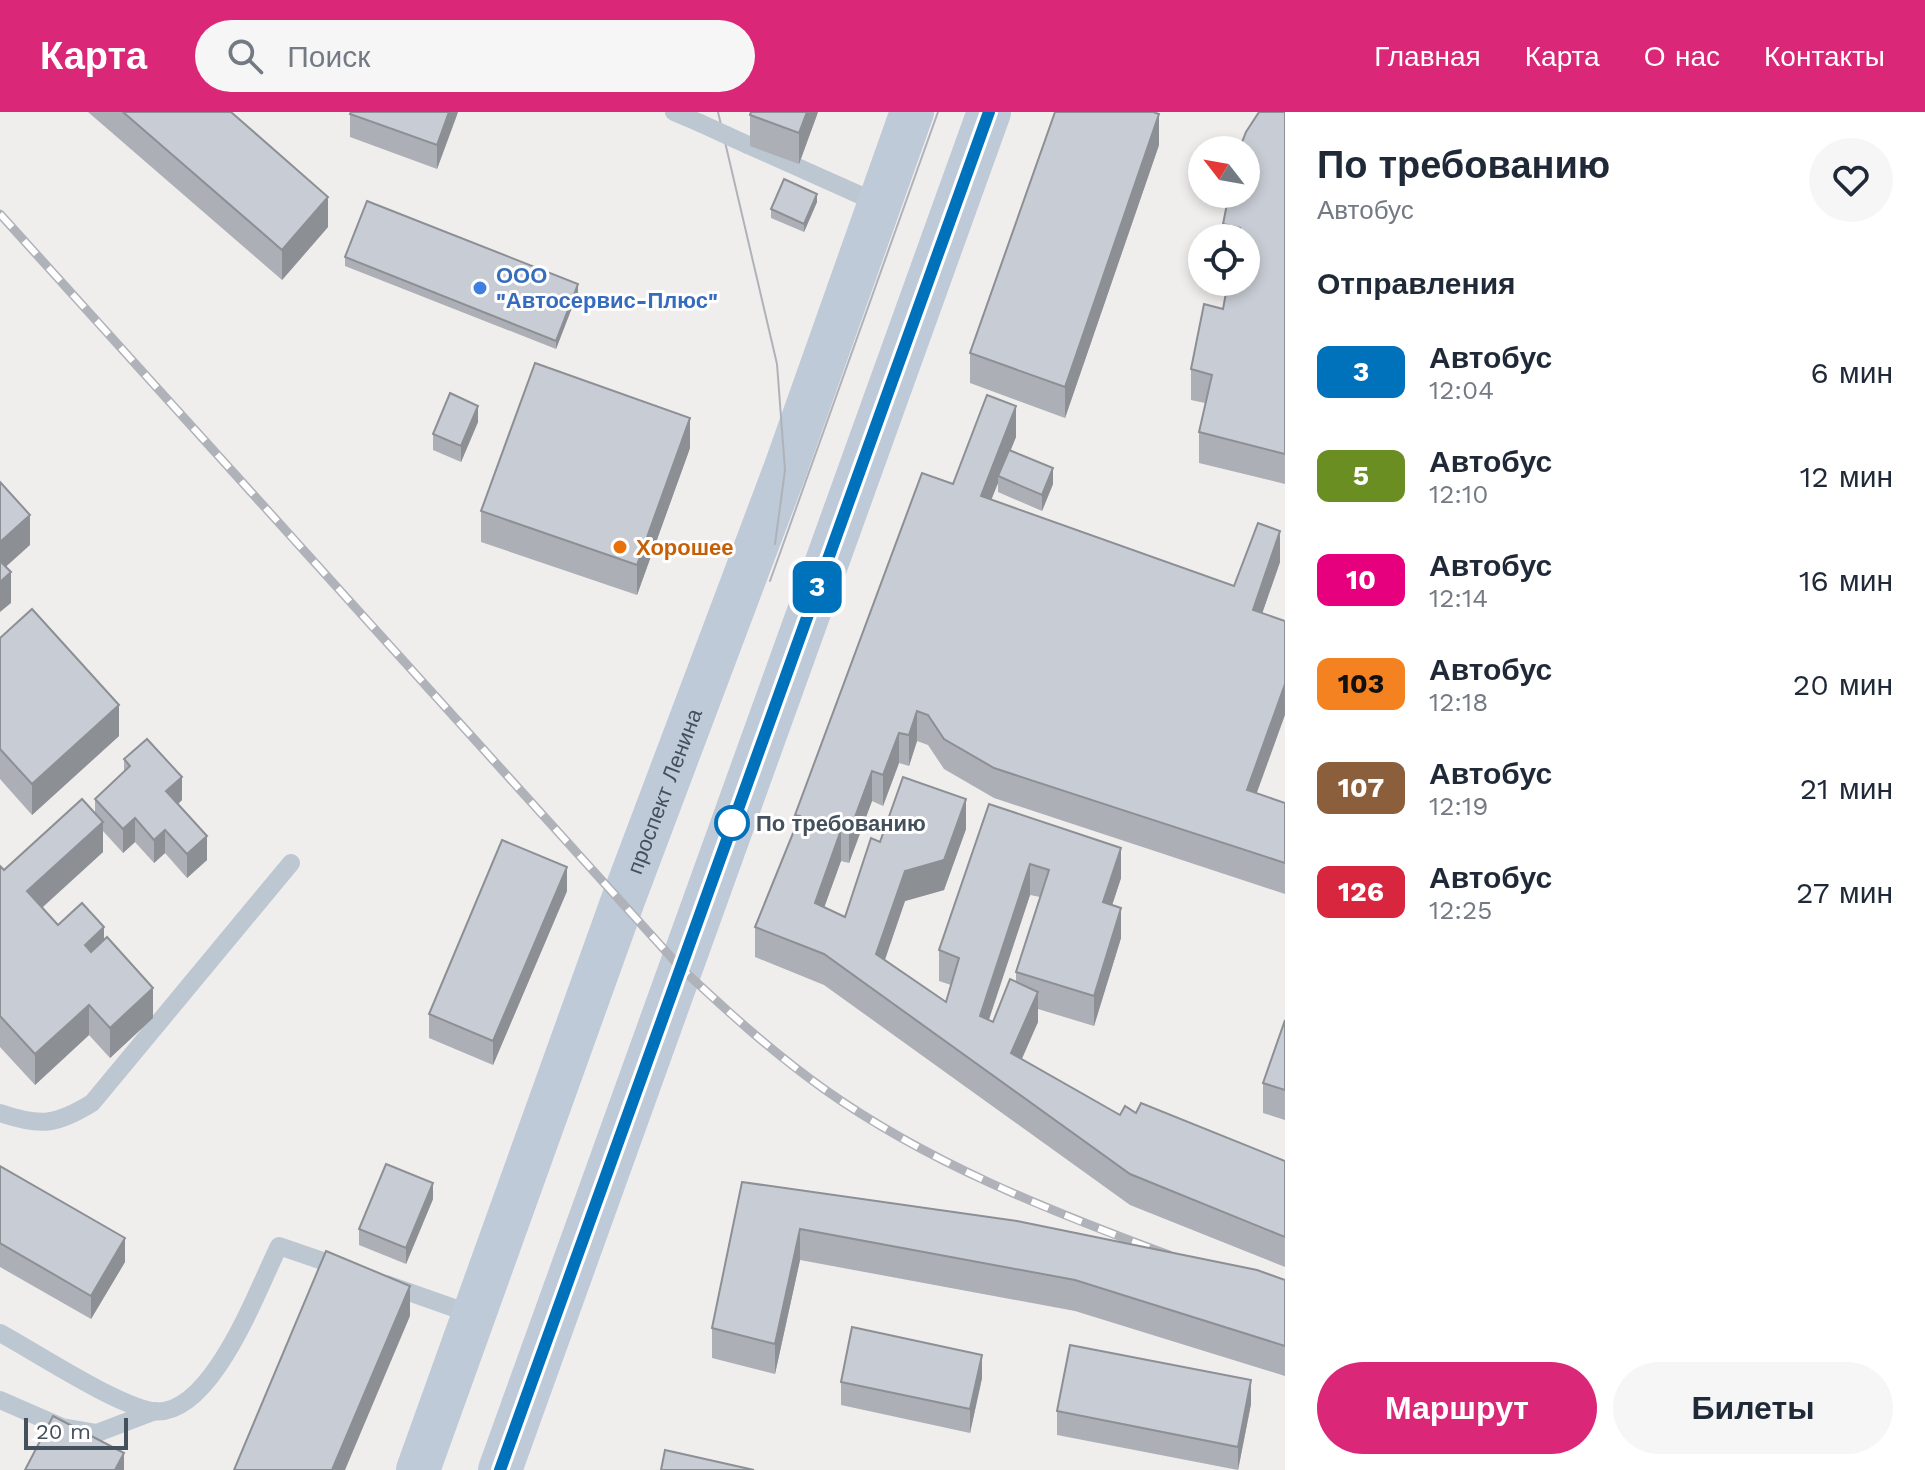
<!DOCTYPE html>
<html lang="ru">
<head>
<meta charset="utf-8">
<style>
  :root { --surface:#fff; --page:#f6f6f7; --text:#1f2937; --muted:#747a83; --accent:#db2777 }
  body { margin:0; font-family:"Work Sans",sans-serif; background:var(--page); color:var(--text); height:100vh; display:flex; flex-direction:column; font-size:30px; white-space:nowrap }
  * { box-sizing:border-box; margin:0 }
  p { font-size:26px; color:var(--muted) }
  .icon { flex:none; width:44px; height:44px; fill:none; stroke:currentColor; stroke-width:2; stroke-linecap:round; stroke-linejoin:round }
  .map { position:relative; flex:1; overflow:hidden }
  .side { display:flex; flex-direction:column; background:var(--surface); width:640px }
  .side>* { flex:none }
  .badge { padding:0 16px; border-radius:12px; font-size:28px; line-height:52px }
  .needle { width:52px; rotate:301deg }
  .buttons { position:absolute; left:1188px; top:24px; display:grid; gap:16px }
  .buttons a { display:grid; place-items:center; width:72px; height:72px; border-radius:50%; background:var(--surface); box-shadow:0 4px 12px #0003; font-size:40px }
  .scale { position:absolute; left:24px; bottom:20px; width:104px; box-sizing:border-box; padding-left:8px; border:4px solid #44505c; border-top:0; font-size:22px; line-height:28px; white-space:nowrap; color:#44505c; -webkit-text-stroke:6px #fff; paint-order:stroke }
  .map>.badge { position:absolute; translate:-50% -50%; box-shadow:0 0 0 4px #fff }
  h2 { padding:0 32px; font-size:30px; line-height:72px }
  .round { display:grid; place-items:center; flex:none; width:84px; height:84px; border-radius:42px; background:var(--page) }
  .head { display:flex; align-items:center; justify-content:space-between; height:136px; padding:0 32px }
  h1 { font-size:38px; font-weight:700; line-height:60px }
  .cta { display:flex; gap:16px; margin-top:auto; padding:16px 32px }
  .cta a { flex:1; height:92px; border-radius:48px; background:var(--accent); color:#fff; font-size:32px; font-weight:700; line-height:92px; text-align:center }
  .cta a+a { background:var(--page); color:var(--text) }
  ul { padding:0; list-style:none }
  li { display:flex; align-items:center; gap:24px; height:104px; padding:0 32px }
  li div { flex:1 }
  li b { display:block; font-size:30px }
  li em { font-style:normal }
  li .badge { min-width:88px; font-weight:700; text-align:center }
  header { display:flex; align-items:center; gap:48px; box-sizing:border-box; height:112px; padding:0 40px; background:var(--accent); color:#fff }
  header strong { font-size:38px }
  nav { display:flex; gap:44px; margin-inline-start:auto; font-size:28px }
  .search { width:560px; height:72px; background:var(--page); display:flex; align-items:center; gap:20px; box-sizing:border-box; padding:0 28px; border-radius:44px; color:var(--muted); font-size:30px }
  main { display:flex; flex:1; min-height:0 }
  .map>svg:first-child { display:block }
</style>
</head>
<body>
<header>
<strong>Карта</strong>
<div class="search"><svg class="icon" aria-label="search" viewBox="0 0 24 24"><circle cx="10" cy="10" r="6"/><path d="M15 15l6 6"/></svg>Поиск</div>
<nav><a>Главная</a><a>Карта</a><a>О нас</a><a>Контакты</a></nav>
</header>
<main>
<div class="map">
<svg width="1285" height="1358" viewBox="0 0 1285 1358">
  <rect width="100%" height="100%" fill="#f0eded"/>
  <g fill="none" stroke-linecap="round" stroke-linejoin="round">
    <g stroke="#bcc7d1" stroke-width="18">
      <polyline points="674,0 700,11"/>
      <polyline points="748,33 880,92"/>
      <path d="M 0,1001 C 41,1015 56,1013 92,991 L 291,751"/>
      <polyline points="386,1172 474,1203"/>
      <path d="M 0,1221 C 37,1241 114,1292 152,1299 C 211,1308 258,1176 279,1134 L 343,1156"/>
      <polyline points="0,1288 62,1315 97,1321 155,1299"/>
    </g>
    <g stroke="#becad8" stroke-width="44">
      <path id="s1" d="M 418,1358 L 623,788 L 785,358 L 912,0"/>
      <polyline points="500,1358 989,0"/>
    </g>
    <g stroke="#afb2b8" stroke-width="2">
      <polyline points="718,0 777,252 785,358 775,432"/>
      <polyline points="770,469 938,0"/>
    </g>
    <g stroke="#afb2b8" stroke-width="9">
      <path id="rail" d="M 0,102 L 680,855 C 726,898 772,940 824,977 C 928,1051 1050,1099 1169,1143"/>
    </g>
    <use href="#rail" stroke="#fff" stroke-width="6" stroke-dasharray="18" stroke-linecap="butt"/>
    <polyline stroke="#bcc7d1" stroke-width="18" points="700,11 748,33"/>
  </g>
  <g fill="#acafb6" fill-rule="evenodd">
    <polygon points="88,0 231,0 328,115 282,168"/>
    <polygon points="458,0 437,57 350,25 350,2"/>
    <polygon points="818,0 799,52 750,34 750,3"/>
    <polygon points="1285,0 1285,372 1199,351 1199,320 1205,291 1191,288 1191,257 1223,197 1246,126 1223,126 1223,112"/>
    <polygon points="1159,33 1065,306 970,271 970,241"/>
    <polygon points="817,90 804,120 771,106 771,97"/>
    <polygon points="345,145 578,180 556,237 345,154"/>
    <polygon points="478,310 461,350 433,338 433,322"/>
    <path d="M 1016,325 L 1010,338 L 1053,372 L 1042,399 L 998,380 L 998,371 L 991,387 L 1234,474 L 1280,450 L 1262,501 L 1257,681 L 1285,691 L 1285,782 L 994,686 L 944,657 L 928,633 L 917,629 L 909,654 L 899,651 L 883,694 L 872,689 L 849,751 L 841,749 L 824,795 L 845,805 L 880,730 L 966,717 L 944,778 L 905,789 L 885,848 L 946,890 L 951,873 L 939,869 L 939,838 L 989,692 L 1121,766 L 1112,793 L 1121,826 L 1094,914 L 1038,897 L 1038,910 L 1021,947 L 1120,1003 L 1136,1001 L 1285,1049 L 1285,1155 L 1130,1093 L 824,873 L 755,845 L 755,815 L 795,718 L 795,703 L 953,372 ZM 1030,783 L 1040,785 L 1016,860 L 1016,870 L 993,910 L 989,908 Z"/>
    <polygon points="690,336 637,483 481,430 481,399"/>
    <polygon points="0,526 119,624 32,703 0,667"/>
    <polygon points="124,647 182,688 178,692 207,748 187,766 165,741 154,751 135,730 123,741 103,719 103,740 42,796 58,813 104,828 153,906 110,946 89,923 35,973 0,935 0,754 4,758 95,700 95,687 124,660"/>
    <polygon points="567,779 493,953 429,926 429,902"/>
    <polygon points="1285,908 1285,1008 1263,1001 1263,971"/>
    <polygon points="0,1054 125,1150 91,1207 0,1155"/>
    <polygon points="742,1070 1285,1168 1285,1264 1075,1199 800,1148 775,1262 712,1246 712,1216"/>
    <polygon points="433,1087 406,1152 359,1133 359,1117"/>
    <polygon points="982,1266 970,1321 841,1293 841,1270"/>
    <polygon points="1251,1292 1238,1358 1057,1323 1057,1299"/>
  </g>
  <g fill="#8c8f94">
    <polygon points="449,0 458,0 437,57 437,33"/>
    <polygon points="807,0 818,0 799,52 799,21"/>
    <polygon points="1159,2 1159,33 1065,306 1065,275"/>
    <polygon points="817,82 817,90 804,120 804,112"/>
    <polygon points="328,85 328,115 282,168 282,138"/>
    <polygon points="578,172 578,180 556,237 556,229"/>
    <polygon points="478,294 478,310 461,350 461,334"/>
    <polygon points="1016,294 1016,325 1000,365 998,364 998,371 981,414 981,384"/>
    <polygon points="690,306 690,336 637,483 637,453"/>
    <polygon points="1053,356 1053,372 1042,399 1042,383"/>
    <polygon points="30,403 30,433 0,460 0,430"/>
    <polygon points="1280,419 1280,450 1253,528 1253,498"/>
    <polygon points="11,460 11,491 0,500 0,470"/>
    <polygon points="1285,572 1285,603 1247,708 1247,678"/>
    <polygon points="119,593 119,624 32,703 32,672"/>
    <polygon points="917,599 917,629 909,654 909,623"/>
    <polygon points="899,621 899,651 883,694 883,663"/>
    <polygon points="872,659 872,689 849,751 849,721"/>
    <polygon points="182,665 182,688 166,703 166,679"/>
    <polygon points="966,687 966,717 944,778 905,789 876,873 876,842 905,759"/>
    <polygon points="135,706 135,730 123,741 123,717"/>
    <polygon points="103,710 103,740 27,809 27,779"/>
    <polygon points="165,718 165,741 154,751 154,728"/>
    <polygon points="841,718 841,749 815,821 815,791"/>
    <polygon points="207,724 207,748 187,766 187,742"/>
    <polygon points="1121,736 1121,766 1103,821 1103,790"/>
    <polygon points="1030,752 1030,783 980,934 980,904"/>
    <polygon points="567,755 567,779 493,953 493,929"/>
    <polygon points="1121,796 1121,826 1094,914 1094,884"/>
    <polygon points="104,815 104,845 85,863 85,833"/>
    <polygon points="153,876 153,906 110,946 110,916"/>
    <polygon points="1038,880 1038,910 1011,972 1011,941"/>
    <polygon points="89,893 89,923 35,973 35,942"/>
    <polygon points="433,1071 433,1087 406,1152 406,1136"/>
    <polygon points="800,1117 800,1148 775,1262 775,1232"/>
    <polygon points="125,1126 125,1150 91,1207 91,1184"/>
    <polygon points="410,1174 410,1204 345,1358 332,1358"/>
    <polygon points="982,1243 982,1266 970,1321 970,1297"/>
    <polygon points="1251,1268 1251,1292 1238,1358 1238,1335"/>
    <polygon points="124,1341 124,1358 115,1358"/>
  </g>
  <g fill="#c8ccd4" stroke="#8c8f94" stroke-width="2">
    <polygon points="123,0 231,0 328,85 282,138"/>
    <polygon points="351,0 449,0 437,33 350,2"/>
    <polygon points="751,0 807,0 799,21 750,3"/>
    <polygon points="1055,0 1153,0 1159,2 1065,275 970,241"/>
    <polygon points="1259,0 1285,0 1285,342 1199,320 1212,263 1191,257 1204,192 1223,197 1228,170 1246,170 1246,126 1238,126 1240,116 1223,112 1229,82 1246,82 1246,38 1239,38 1246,20"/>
    <polygon points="784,67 817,82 804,112 771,97"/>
    <polygon points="367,89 578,172 556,229 345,145"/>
    <polygon points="535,251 690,306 637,453 481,399"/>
    <polygon points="450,281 478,294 461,334 433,322"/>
    <polygon points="987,283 1016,294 981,384 1234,474 1258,411 1280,419 1253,498 1285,509 1285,572 1247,678 1285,691 1285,751 994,656 944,627 928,603 917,599 909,623 899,621 883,663 872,659 849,721 841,718 815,791 845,805 871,726 880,730 903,665 966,687 944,748 905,759 876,842 946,890 959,846 939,838 989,692 1121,736 1103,790 1121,796 1094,884 1016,860 1049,758 1030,752 980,904 993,910 1010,867 1038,880 1011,941 1120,1003 1125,994 1136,1001 1141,991 1285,1049 1285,1125 1130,1062 824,842 755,815 800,704 795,703 922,361 953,372"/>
    <polygon points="1009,338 1053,356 1042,383 998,364"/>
    <polygon points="0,370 30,403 0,430"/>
    <polygon points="0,449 11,460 0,470"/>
    <polygon points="32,497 119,593 32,672 0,637 0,526"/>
    <polygon points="147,627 182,665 166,679 207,724 187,742 165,718 154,728 135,706 123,717 95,687 130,654 124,647"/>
    <polygon points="82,687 103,710 27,779 58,813 82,791 104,815 85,833 91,840 107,825 153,876 110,916 89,893 35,942 0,904 0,754 4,758"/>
    <polygon points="502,728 567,755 493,929 429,902"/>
    <polygon points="1285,908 1285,978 1263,971"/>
    <polygon points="386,1052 433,1071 406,1136 359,1117"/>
    <polygon points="0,1054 125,1126 91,1184 0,1131"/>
    <polygon points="742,1070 1017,1109 1257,1158 1285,1168 1285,1234 1075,1168 800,1117 775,1232 712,1216"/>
    <polygon points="326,1139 410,1174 332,1358 234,1358"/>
    <polygon points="852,1215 982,1243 970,1297 841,1270"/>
    <polygon points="1070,1233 1251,1268 1238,1335 1057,1299"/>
    <polygon points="53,1304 124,1341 115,1358 25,1358"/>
    <polygon points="665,1338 754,1358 661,1358"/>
  </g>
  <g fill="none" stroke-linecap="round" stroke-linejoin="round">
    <g stroke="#fff" stroke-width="18">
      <polyline id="line" points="500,1358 989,0"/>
    </g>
    <use href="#line" stroke="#0072bc" stroke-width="12"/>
  </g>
  <circle fill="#3f7fe0" stroke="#fff" stroke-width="3" cx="480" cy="176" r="8"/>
  <circle fill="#e8710a" stroke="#fff" stroke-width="3" cx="620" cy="435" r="8"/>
  <circle fill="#fff" stroke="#0072bc" stroke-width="4" cx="732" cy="711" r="16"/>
  <g text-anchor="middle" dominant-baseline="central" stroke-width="6" stroke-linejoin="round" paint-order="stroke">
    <g font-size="22" font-weight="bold" fill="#366cbe" stroke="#fff" text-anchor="start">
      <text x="496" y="163">ООО<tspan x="496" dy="25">"Автосервис-Плюс"</tspan></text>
    </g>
    <g font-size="22" font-weight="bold" fill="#c56008" stroke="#fff" text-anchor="start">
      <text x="636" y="435">Хорошее</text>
    </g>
    <g font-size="22" fill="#44505c" stroke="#fff">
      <text stroke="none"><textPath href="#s1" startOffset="722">проспект Ленина</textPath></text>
    </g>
    <g font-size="22" font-weight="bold" fill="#44505c" stroke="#fff" text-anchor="start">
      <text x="756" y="711">По требованию</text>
    </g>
  </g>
</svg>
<div class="buttons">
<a><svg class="needle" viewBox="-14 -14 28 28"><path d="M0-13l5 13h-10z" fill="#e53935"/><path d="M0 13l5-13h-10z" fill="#747a83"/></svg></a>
<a><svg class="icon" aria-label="locate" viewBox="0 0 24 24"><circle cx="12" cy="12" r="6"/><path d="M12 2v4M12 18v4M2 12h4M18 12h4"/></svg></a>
</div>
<div class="scale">20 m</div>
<b class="badge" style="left:817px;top:475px;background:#0072bc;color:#fff">3</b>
</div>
<section class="side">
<div class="head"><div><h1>По требованию</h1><p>Автобус</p></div><a class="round"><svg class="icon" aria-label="heart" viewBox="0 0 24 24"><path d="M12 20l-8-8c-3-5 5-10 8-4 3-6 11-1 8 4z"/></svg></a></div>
<h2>Отправления</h2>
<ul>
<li><span class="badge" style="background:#0072bc;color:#fff">3</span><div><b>Автобус</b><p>12:04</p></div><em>6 мин</em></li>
<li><span class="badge" style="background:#6b8e23;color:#fff">5</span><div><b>Автобус</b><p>12:10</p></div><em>12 мин</em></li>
<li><span class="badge" style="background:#e6007e;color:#fff">10</span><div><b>Автобус</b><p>12:14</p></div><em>16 мин</em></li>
<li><span class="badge" style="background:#f58220;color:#111">103</span><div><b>Автобус</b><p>12:18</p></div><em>20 мин</em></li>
<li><span class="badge" style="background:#8b5e3c;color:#fff">107</span><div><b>Автобус</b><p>12:19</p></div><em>21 мин</em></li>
<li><span class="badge" style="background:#d7263d;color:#fff">126</span><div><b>Автобус</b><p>12:25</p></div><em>27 мин</em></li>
</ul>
<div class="cta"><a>Маршрут</a><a>Билеты</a></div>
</section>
</main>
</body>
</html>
